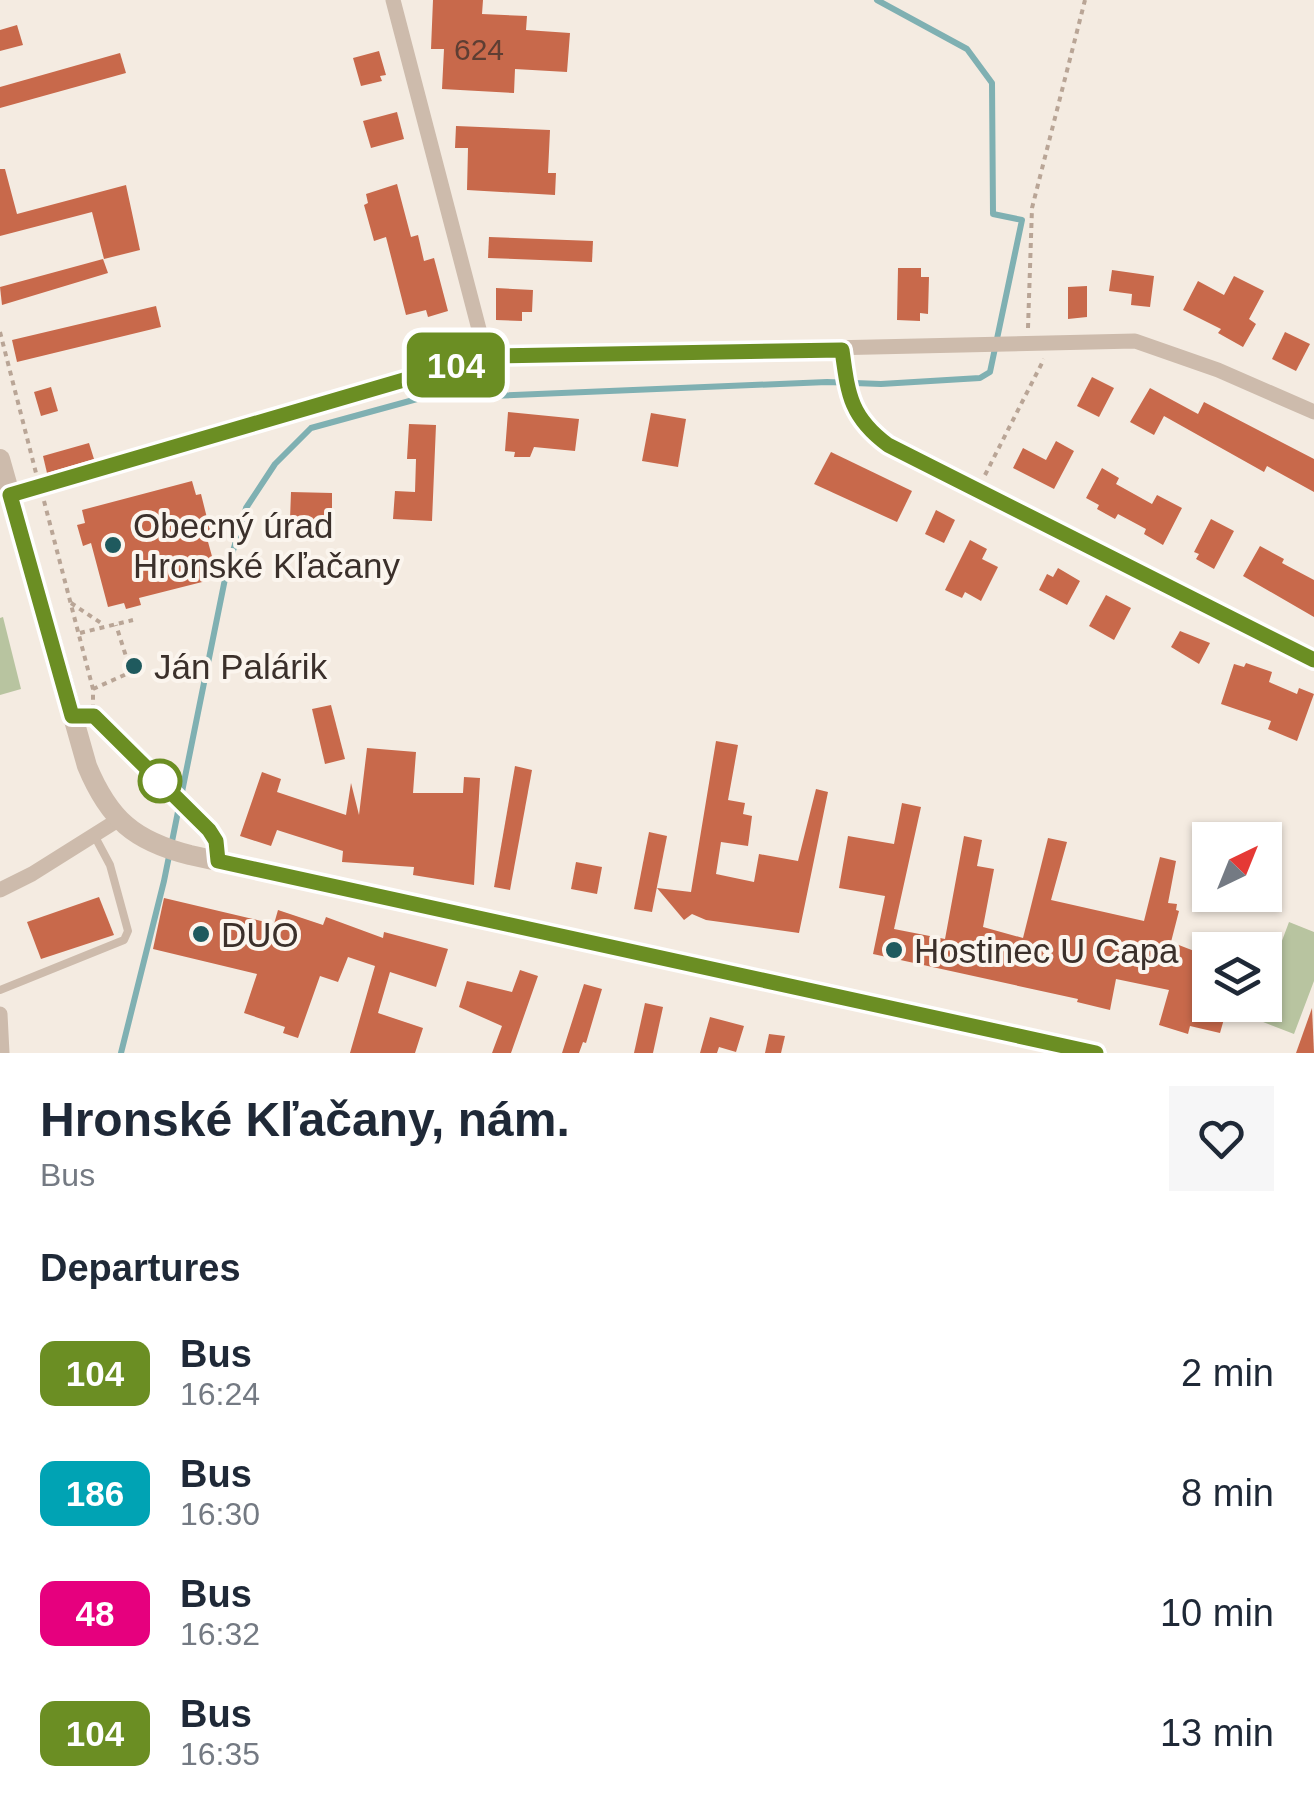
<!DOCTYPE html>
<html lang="en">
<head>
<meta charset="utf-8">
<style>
  :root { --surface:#fff; --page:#f6f6f7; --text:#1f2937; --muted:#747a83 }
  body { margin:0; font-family:Helvetica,sans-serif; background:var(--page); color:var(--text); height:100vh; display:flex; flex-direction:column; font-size:38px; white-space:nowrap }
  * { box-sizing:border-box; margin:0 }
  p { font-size:32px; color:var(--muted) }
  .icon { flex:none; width:55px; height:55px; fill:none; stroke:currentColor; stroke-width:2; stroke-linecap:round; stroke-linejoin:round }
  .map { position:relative; height:1053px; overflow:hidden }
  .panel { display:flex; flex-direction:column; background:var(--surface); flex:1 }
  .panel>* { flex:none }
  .badge { padding:0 20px; border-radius:15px; font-size:35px; line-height:65px }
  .needle { width:65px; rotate:43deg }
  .buttons { position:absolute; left:1192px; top:822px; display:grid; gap:20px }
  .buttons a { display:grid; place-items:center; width:90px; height:90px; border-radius:0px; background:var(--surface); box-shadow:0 2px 8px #0004; font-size:50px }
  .map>.badge { position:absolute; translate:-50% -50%; box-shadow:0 0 0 5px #fff }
  h2 { padding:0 40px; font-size:38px; line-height:90px }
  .round { display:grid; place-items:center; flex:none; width:105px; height:105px; border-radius:0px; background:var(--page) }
  .summary { display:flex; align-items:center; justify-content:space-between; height:170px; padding:0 40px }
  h1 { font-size:48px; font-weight:600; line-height:75px }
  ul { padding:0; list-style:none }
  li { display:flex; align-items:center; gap:30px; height:120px; padding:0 40px }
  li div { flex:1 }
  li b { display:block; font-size:38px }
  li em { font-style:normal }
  li .badge { min-width:110px; font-weight:700; text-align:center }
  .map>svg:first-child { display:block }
</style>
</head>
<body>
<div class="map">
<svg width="1314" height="1053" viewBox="0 0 1314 1053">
  <rect width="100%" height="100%" fill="#f4ebe1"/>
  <g fill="#b8c4a0">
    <polygon points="3,617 21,689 0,695 0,618"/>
    <polygon points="1289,922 1314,932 1314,981 1294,1034 1253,1018 1258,1005 1265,1005 1265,986"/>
  </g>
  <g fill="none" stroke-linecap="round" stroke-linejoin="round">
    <polyline stroke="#7fb0b2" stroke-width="6" points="121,1053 164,881 226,574 246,508 275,464 311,428 417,399 827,382 881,384 980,378 990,372 1022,220 993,214 992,83 967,49 877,0"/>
  </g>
  <g fill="#c8694b">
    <polygon points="433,0 483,0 482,14 527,16 526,30 570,33 567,72 515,69 514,93 442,89 444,49 431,49"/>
    <polygon points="17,25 23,45 0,51 0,30"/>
    <polygon points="379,51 386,75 380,76 382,81 361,86 353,58"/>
    <polygon points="120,53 126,73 0,108 0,87"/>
    <polygon points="397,112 404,139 371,148 363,121"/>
    <polygon points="456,126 550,130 548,173 556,173 555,195 467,190 468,148 455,148"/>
    <polygon points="0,169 5,169 17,214 126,185 140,250 104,259 92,212 0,236"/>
    <polygon points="397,184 411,237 418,235 424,261 434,258 448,311 428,317 426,310 406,315 386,237 374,241 364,205 368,203 366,194"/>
    <polygon points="489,237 593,241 592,262 488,258"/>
    <polygon points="103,259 108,273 2,305 0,287"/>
    <polygon points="898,268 921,268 921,277 929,277 928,314 920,313 920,321 897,320"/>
    <polygon points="1112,270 1154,276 1150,307 1131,305 1132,294 1109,291"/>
    <polygon points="1234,276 1264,291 1249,319 1256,324 1243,347 1218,333 1221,329 1183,310 1198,281 1224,295"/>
    <polygon points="1087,286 1087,317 1068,319 1068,287"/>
    <polygon points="496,288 533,290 532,312 522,312 522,321 496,320"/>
    <polygon points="156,306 161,327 17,362 12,340"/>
    <polygon points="1285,332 1310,344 1296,371 1272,359"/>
    <polygon points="1092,377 1114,388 1099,417 1077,406"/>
    <polygon points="51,387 58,411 41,416 34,392"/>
    <polygon points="1150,388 1198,414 1204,402 1314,459 1314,492 1267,466 1264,472 1164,416 1154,435 1130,422"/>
    <polygon points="508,412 579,419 575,451 534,447 530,457 514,457 515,452 505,451"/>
    <polygon points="651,413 686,419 678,467 642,461"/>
    <polygon points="409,424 436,425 432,521 393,519 395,491 415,492 416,459 407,459"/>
    <polygon points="1056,441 1074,451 1054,489 1013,468 1023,448 1046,460"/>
    <polygon points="89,443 94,459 47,473 43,456"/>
    <polygon points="831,452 912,491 897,522 814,484"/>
    <polygon points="1102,468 1119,478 1116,484 1152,504 1157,495 1182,508 1163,545 1144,534 1146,529 1118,514 1115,519 1097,509 1099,505 1086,498"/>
    <polygon points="192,481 196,495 201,494 210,530 205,531 218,578 139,598 141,605 126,609 124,603 108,607 91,543 83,546 77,525 85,523 82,510"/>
    <polygon points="291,492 332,493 332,521 310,521 304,526 299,520 290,520"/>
    <polygon points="936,510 955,520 944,543 925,534"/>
    <polygon points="1211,519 1234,531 1214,569 1196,559 1199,554 1194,552"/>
    <polygon points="970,540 987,549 982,559 998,567 981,601 965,592 962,598 945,590"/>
    <polygon points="1260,546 1284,559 1282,563 1314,580 1314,617 1243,576"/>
    <polygon points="1058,568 1080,581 1067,605 1039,590 1047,574 1053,577"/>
    <polygon points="1106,595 1131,608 1114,640 1089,626"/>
    <polygon points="1180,631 1210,643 1199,664 1171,647"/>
    <polygon points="1246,663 1272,672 1269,682 1297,694 1299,688 1314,694 1297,741 1268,729 1271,721 1221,704 1234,664 1244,667"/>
    <polygon points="331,705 345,759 325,764 312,709"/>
    <polygon points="716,741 738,745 728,800 745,803 743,814 752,816 748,846 721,842 716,874 754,882 759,854 798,861 816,789 828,792 799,933 706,920 692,914 684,920 657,888 691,892"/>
    <polygon points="367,748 416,752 413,793 463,793 464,777 480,778 474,885 413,875 414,867 342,862 343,851 277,830 271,846 240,836 262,772 281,779 277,792 346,815 351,783 359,815"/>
    <polygon points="515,766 532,770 510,890 494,887"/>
    <polygon points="902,803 921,807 894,929 945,939 964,836 982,840 977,866 994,869 983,927 1023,938 1048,838 1067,842 1051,900 1144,921 1160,857 1176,861 1168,903 1177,904 1176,910 1179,911 1171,942 1202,954 1193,981 1199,983 1197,1005 1228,1005 1220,1033 1190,1026 1188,1034 1159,1025 1169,990 1116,979 1110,1010 1077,1002 1078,999 873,954 885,896 839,888 848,836 894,844"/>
    <polygon points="649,832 667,836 652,912 634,909"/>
    <polygon points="576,862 602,867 597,894 571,889"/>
    <polygon points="99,897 114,935 41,959 27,922"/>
    <polygon points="164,898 274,924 278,910 323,925 326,917 383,938 384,932 448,949 436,987 390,972 378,1013 423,1028 415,1053 350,1053 375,966 348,957 338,982 320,976 298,1038 283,1033 285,1027 244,1013 257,974 153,949"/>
    <polygon points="520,970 538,976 511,1053 492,1053 502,1026 459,1007 467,981 512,992"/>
    <polygon points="584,984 602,989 586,1043 583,1042 579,1053 562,1053"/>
    <polygon points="645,1003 663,1007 653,1053 634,1053"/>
    <polygon points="1312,1008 1314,1053 1296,1053"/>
    <polygon points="710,1017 744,1026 736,1052 719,1047 717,1053 700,1053"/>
    <polygon points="769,1034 785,1036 781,1053 765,1053"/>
  </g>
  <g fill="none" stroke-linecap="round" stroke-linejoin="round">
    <g stroke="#b9a596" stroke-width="4" stroke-dasharray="5 5" stroke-linecap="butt">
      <polyline points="1028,328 1032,208 1085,0"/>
      <polyline points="0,332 36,473"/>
      <polyline points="985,475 1044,359"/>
      <polyline points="44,501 93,689 93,705"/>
      <polyline points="71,603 104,625"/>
      <polyline points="80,633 133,620"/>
      <polyline points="93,689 131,672 116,625"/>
    </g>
    <g stroke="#cdbbac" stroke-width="8">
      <polyline points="74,716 94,716 209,830 216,841 218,857"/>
      <polyline points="0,990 124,940 128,931 110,865 94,835"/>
    </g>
    <g stroke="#cdbbac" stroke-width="15">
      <polyline points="393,0 486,356"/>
      <path d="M 842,350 C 848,393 851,418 888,445 L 1314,660"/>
      <polyline points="11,495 486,356 1135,341 1218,370 1314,412"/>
      <polyline points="0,890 32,874 118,820"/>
      <polyline points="0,1014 2,1053"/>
    </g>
    <path stroke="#cdbbac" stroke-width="20" d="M 0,459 L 87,766 C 109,819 134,841 190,855 L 1097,1053"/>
  </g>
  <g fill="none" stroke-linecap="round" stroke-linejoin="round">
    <g stroke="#fff" stroke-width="22">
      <path id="line" d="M 1096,1053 L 218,861 L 216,841 L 209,830 L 94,716 L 72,716 L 10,495 L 486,356 L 842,350 C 848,394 850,417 888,445 L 1314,660"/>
    </g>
    <use href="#line" stroke="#6b8e23" stroke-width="15"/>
  </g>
  <g fill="#1f5a5e" stroke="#fbf5ee" stroke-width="4">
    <circle cx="113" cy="545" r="10"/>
    <circle cx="134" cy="666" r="10"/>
    <circle cx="201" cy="934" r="10"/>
    <circle cx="894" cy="950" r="10"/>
  </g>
  <circle fill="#fff" stroke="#6b8e23" stroke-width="5" cx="160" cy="781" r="20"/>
  <g text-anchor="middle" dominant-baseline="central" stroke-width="8" stroke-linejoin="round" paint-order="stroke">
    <g font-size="30" fill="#5e3e33">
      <text x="479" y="49">624</text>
    </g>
    <g font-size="35" fill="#3b302b" stroke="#fbf5ee" text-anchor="start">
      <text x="133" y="525">Obecný úrad<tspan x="133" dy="40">Hronské Kľačany</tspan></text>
      <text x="154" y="666">Ján Palárik</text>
      <text x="221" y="934">DUO</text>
      <text x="914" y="950">Hostinec U Capa</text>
    </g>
  </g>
</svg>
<div class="buttons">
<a><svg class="needle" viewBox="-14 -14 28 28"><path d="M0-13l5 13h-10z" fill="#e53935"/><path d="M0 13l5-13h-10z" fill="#747a83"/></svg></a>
<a><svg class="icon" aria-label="layers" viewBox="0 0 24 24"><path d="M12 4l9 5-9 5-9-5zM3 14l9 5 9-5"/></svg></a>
</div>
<b class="badge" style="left:456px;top:365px;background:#6b8e23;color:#fff">104</b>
</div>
<section class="panel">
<div class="summary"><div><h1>Hronské Kľačany, nám.</h1><p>Bus</p></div><a class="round"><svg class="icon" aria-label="heart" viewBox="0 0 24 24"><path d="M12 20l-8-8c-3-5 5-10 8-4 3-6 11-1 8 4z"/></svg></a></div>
<h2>Departures</h2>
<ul>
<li><span class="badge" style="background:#6b8e23;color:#fff">104</span><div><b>Bus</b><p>16:24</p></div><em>2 min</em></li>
<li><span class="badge" style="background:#00a3b4;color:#fff">186</span><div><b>Bus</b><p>16:30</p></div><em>8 min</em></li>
<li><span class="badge" style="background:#e6007e;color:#fff">48</span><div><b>Bus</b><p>16:32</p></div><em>10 min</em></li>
<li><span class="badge" style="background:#6b8e23;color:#fff">104</span><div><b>Bus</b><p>16:35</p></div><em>13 min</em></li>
</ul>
</section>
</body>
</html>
